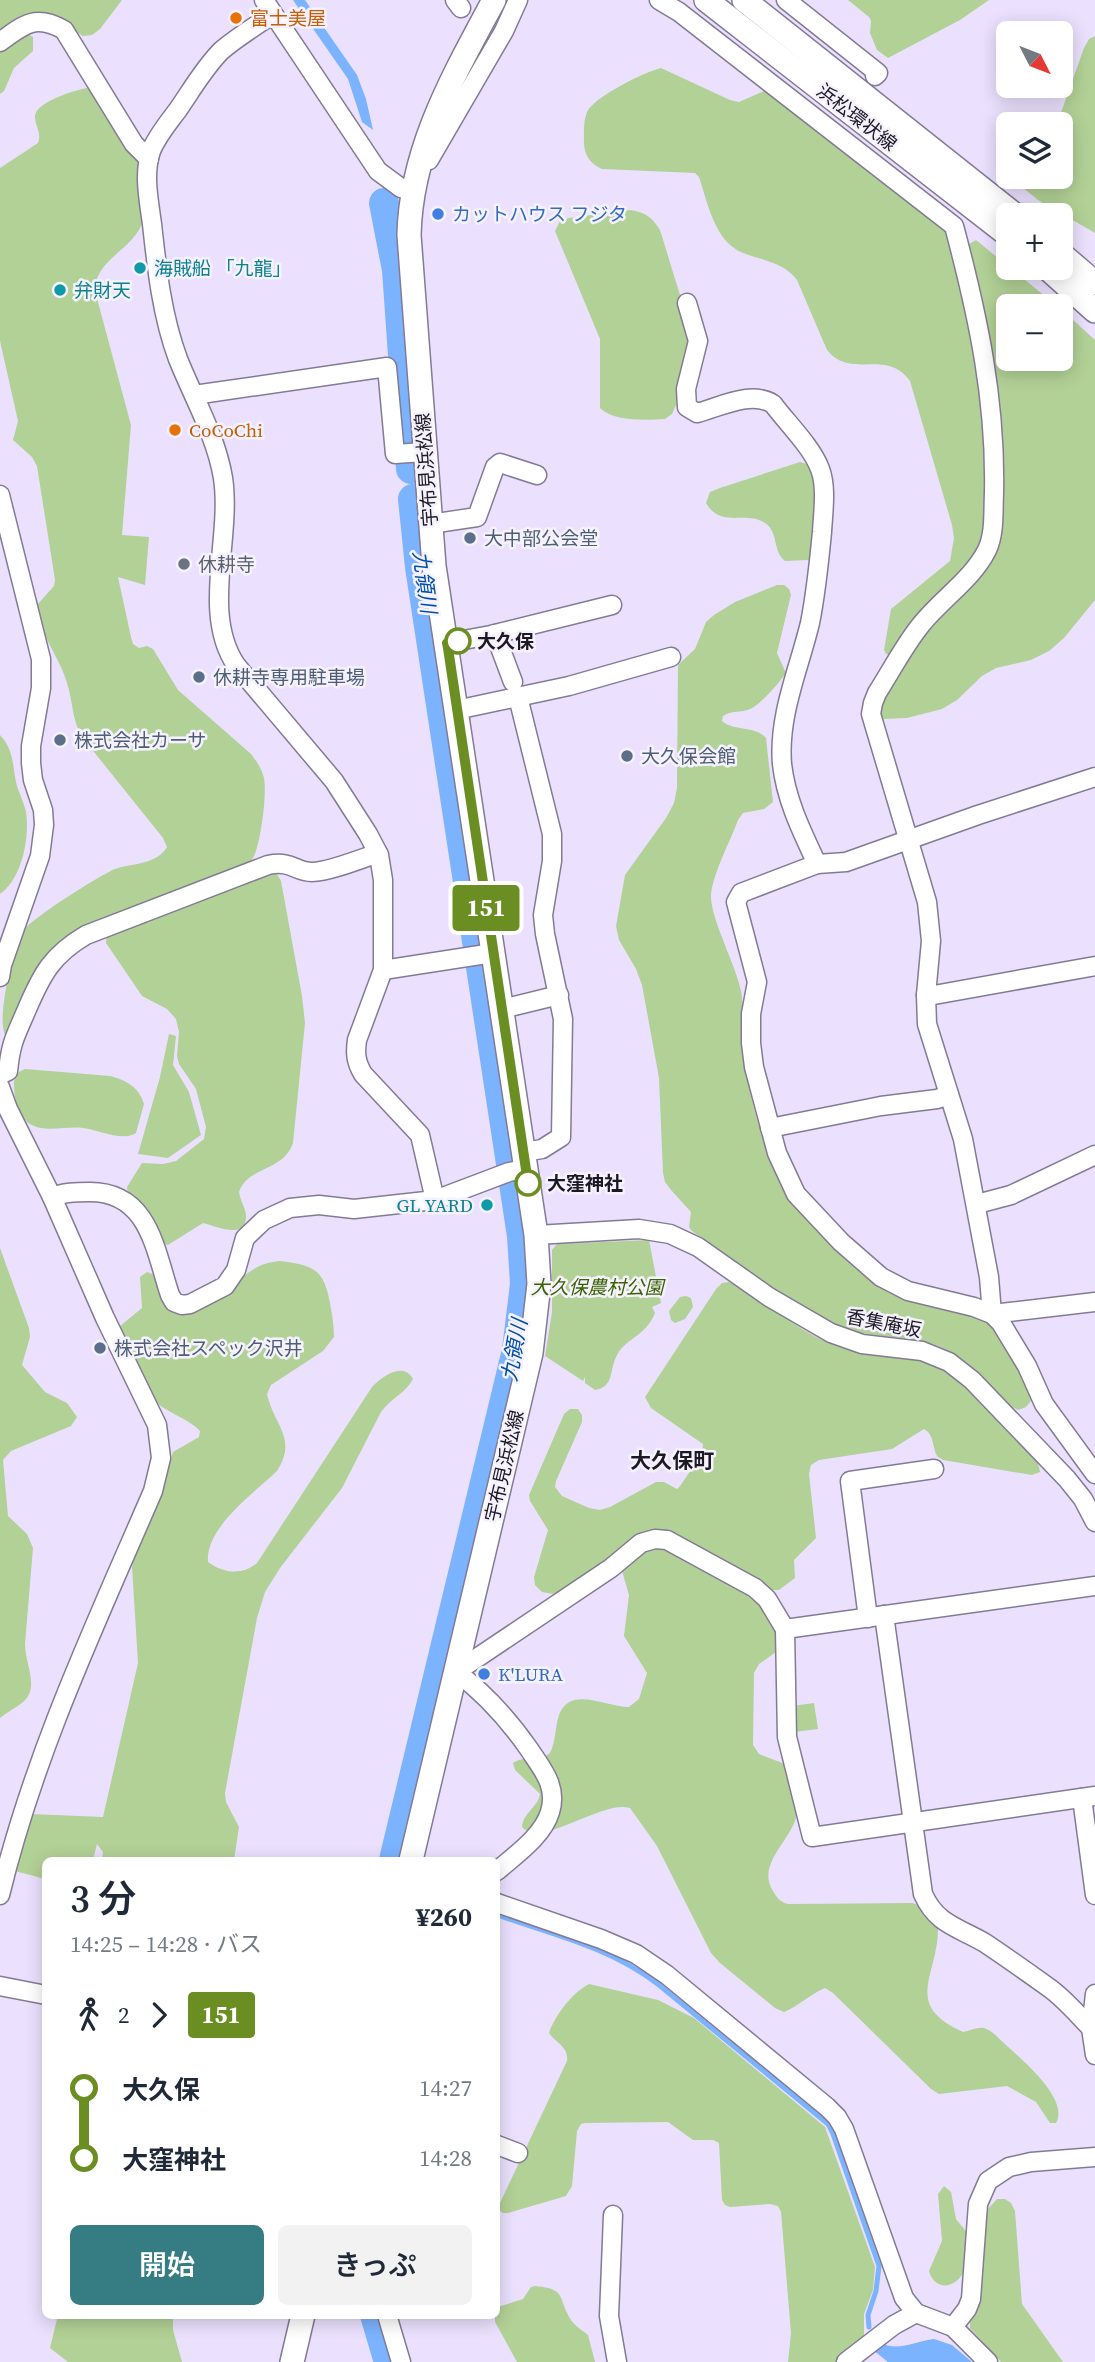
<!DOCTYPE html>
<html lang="ja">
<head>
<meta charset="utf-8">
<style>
  :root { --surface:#fff; --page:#f2f2f3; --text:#1f2937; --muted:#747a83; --accent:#357d83 }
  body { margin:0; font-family:"Source Serif 4","Noto Sans JP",serif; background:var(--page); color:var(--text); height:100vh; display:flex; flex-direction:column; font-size:26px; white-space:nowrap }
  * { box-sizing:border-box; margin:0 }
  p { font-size:23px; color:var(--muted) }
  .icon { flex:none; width:38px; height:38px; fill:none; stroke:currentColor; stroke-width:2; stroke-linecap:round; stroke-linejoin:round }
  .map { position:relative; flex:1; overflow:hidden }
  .side { position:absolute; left:42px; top:1857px; width:458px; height:462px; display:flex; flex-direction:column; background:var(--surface); border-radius:10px; box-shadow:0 4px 18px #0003 }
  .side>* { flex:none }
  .badge { padding:0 14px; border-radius:5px; font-size:24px; line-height:46px }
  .needle { width:46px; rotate:132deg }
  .tools { position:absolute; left:996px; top:21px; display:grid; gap:14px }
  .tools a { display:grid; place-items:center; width:77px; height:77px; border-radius:10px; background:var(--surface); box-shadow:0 4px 18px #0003; font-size:35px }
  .map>.badge { position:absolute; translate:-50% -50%; box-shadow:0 0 0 4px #fff }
  .legs { display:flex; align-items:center; gap:10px; height:77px; padding:0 28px; font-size:23px }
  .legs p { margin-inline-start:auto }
  .headline { display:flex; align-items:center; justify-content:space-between; height:119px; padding:0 28px }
  h1 { font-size:38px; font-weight:600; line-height:52px }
  .button { display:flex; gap:14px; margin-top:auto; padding:14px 28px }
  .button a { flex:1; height:80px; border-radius:10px; background:var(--accent); color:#fff; font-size:28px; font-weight:600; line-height:80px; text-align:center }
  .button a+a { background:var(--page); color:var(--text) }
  ul { padding:0 28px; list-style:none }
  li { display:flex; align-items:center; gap:24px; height:70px; font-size:26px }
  li i { display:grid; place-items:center; width:10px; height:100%; margin:0 9px; background:currentColor }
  li i::after { content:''; width:18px; height:18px; margin:-9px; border:5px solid; border-radius:50%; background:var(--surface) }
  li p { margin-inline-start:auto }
  li:first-child i { background:linear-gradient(#0000 50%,currentColor 0) }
  li:last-child i { background:linear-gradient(currentColor 50%,#0000 0) }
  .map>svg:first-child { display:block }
</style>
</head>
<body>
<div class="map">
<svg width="1095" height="2362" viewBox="0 0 1095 2362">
  <rect width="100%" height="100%" fill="#ebe1fe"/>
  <g fill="#b2d196">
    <polygon points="0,0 122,0 100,29 92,35 83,36 67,26 0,35"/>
    <polygon points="848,0 989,0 960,20 888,58 877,50 870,33 871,21 869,17"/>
    <polygon points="26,33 33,37 33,51 14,68 4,91 0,94 0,47"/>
    <polygon points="1095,36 1095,233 1038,200 1010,177 1060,177 1060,124 1057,124 1084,48 1089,39"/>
    <path d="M 661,68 L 730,100 L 739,102 L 764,91 L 771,94 L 940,224 L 951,241 L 982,382 L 987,460 L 984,538 L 973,559 L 891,656 L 886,654 L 884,650 L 891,609 L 950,561 L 954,538 L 952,525 L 910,381 C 886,348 851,380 827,350 L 797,280 C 779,255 745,262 727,242 C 712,226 706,198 699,177 L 695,173 L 602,169 C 591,164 585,157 584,144 C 584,134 583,122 587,112 C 594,97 644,72 661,68 Z"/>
    <path d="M 87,88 L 95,92 L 135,155 C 140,168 141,180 142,193 C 143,202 145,211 143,220 C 136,249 95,258 95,291 L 131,425 L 122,535 L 149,537 L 145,585 L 118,577 L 131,637 L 133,644 L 139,648 L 147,646 L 153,649 L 178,690 L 251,754 C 257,762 262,769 264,778 C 267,794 261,839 255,854 C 253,859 249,863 246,867 L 85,931 L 9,1034 L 5,1035 C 0,1023 4,1002 6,988 C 8,969 13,949 22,932 C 29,920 100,875 115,869 C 133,863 156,865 167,847 L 163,838 L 82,737 C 72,720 73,702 67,683 C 59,655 40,637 37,605 L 54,586 L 55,580 L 37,466 L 32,457 L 13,440 L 18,421 L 0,341 L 0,168 L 38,143 C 42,132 35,127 35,116 C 36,102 75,90 87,88 Z"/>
    <path d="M 630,210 C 645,212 652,217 660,230 L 692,334 L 693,347 L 676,405 L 672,414 L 665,419 C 646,420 614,422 600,408 L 600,339 L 555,231 L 560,221 L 569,218 Z"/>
    <polygon points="976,240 1057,306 1008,306 1008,359 1060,359 1061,309 1095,340 1095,600 1064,638 1049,651 1031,660 996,668 982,676 957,700 942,709 907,718 883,719 880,716 880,705 926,630 984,568 1002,460 1001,419 996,379 969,251 969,244"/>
    <path d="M 800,462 L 811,465 L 818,478 L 812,557 L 809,560 L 785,561 C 772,551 779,532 765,523 C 745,510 721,529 706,503 L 710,492 L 720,488 Z"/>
    <path d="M 777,585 L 784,585 L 789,589 L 791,595 L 777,653 L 786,673 C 780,682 760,705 750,709 C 741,713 731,710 723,716 L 722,721 C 735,732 754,725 766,738 L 773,802 L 764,809 L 743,813 L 738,820 C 730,842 713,873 711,895 C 710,918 736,965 741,991 C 744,1009 741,1027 742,1044 C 745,1084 767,1164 788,1196 C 805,1223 863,1280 892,1294 C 919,1306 967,1306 988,1322 C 998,1329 1003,1343 1009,1352 C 1019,1367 1028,1383 1031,1401 L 1026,1407 L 1018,1410 L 1010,1406 C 985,1380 962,1351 926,1342 C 896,1335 865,1338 836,1325 C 784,1302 738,1263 692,1231 L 689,1227 L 691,1212 L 671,1190 L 665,1182 L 663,1173 L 659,1078 L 642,985 L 636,969 L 619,940 L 616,926 L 625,875 L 666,818 L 674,803 L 677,788 L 678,665 L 695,649 L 706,622 L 714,615 L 735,602 Z"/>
    <path d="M 0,735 C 15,751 12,767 17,786 C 20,795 24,803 26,812 C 30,837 22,879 0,894 Z"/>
    <path d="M 270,870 L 277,874 L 281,881 L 302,996 L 305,1023 L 293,1143 C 283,1172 248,1166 239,1192 C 240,1200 245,1207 246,1215 C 247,1241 216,1226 203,1223 L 168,1245 L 161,1243 L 128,1196 L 127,1187 L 142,1163 L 163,1164 L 176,1161 L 204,1139 L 206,1127 L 196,1089 L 179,1064 L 177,1056 L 179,1032 L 176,1019 L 167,1009 L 142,996 L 106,943 L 107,933 Z"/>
    <polygon points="169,1034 176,1036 173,1065 189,1092 201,1135 168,1158 138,1154 160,1077"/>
    <path d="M 25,1069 L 110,1076 C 126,1080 139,1087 144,1104 L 136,1133 C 123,1142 99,1130 83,1128 C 67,1126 44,1133 30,1124 C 18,1116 14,1098 14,1085 C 14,1076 17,1072 25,1069 Z"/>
    <path d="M 649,1240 L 661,1303 L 652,1307 L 655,1313 C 645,1337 627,1337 617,1355 C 609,1369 615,1387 595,1390 L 585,1383 L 585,1377 L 583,1381 L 545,1356 L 552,1312 L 552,1250 L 557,1244 Z"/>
    <path d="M 0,1248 L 29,1328 L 30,1337 L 22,1365 L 45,1392 L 67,1403 L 77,1417 L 71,1426 L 11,1451 L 3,1460 L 8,1516 L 27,1534 L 33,1548 L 25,1644 C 25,1664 40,1688 23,1702 C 16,1708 7,1712 0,1718 Z"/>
    <path d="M 280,1261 C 313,1265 324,1269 330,1303 C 332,1314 334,1326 334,1337 L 323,1351 L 271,1385 L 267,1394 C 274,1426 298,1438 277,1471 C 254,1493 205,1528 208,1562 C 223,1573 242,1576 257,1563 L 372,1387 C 382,1377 403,1361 413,1379 C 407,1392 390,1399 381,1412 L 342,1488 L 280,1568 L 265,1592 L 257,1618 L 225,1793 L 226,1802 L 239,1827 L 234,1860 L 102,1860 L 103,1852 L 97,1844 L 93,1860 L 46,1860 L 45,1879 L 15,1871 L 31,1814 L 103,1817 L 138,1663 L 132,1567 L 135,1553 L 161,1494 L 173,1452 L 199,1437 L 200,1431 C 188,1418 169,1414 156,1402 L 120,1331 L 120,1326 L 142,1308 L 140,1277 L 147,1272 C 161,1275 165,1294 170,1307 C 191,1298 213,1290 234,1281 C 253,1272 256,1263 280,1261 Z"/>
    <path d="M 729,1282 C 764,1299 793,1328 829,1343 C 861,1357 896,1353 928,1363 C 963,1374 1012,1436 1038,1463 L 1040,1472 L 1032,1475 L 943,1460 L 937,1456 C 932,1446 934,1434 924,1429 L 892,1449 L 819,1460 L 811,1465 L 809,1474 L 816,1538 L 794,1560 L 795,1578 L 779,1590 L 771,1590 L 746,1573 L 670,1532 L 654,1530 L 637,1535 L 606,1561 L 563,1590 L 553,1594 L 542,1592 L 535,1585 L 534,1577 L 548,1530 L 530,1501 L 529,1495 L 564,1414 L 570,1409 L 578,1409 L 582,1415 L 582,1422 L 556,1481 L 555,1487 L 562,1496 L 589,1508 L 600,1510 L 610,1507 L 656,1482 L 664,1482 L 677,1489 L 680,1486 L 702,1454 L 703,1444 L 651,1408 L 645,1397 L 716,1289 L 722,1283 Z"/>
    <polygon points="686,1296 691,1298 693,1307 685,1319 675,1323 671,1320 669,1311 680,1297"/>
    <path d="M 655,1547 L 665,1548 L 750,1595 C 766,1610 780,1629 776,1652 L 759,1664 L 754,1673 L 753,1745 L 759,1754 L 785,1764 C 789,1778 798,1796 797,1812 C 795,1838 755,1863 773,1891 C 777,1898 781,1903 789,1904 L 913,1903 L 924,1908 L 938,1927 C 939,1975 901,2004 963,2032 C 969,2031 978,2027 984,2028 C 992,2030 1000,2040 1006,2045 C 1021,2059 1070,2099 1056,2123 L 1050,2123 L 1036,2102 L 1007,2086 L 939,2094 L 931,2089 L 833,1993 L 825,1988 C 810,1994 799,2006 784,2012 L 775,2008 L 720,1963 L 711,1953 L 657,1846 L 630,1808 C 603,1799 541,1849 522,1827 C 523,1813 538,1807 540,1794 L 515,1770 L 513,1763 C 524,1755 539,1762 550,1753 C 556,1741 555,1727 559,1715 C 570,1685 606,1707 629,1707 L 639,1699 L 647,1673 L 624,1636 L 629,1595 L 622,1571 L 645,1551 Z"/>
    <polygon points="814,1703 818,1729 794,1732 792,1706"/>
    <path d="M 589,1984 L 658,2000 L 694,2018 L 825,2127 L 875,2267 L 873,2290 L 864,2314 L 864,2337 L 836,2362 L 788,2362 L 791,2333 L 781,2212 L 778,2206 L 770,2204 L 730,2207 L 725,2205 L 722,2200 L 719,2143 L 713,2140 L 693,2140 L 668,2122 L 585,2123 L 581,2124 L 577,2131 L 572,2186 L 566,2196 L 508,2213 L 503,2213 L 499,2210 L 499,2205 L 567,2061 C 569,2047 556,2043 549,2033 C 555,2015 573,1992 589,1984 Z"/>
    <path d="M 944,2186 L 951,2192 L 956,2219 L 969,2235 C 968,2246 969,2260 965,2269 C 957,2289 935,2292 929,2271 L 942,2241 L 938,2194 Z"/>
    <polygon points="997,2199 1005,2199 1011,2203 1015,2211 1022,2304 1063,2362 1001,2362 970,2328 970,2320 977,2300 985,2212"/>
    <path d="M 535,2286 C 568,2289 557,2298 571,2320 C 576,2327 582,2330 588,2335 L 595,2362 L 517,2362 L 495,2322 L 495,2315 L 497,2315 L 498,2307 L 523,2299 L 531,2287 Z"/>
    <polygon points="58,2315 173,2315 173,2330 182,2362 68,2362 50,2348"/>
  </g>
  <g fill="#7cb3ff">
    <polygon points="293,0 305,0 357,75 366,99 373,130 362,122 348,79"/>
    <path d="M 934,2339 L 952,2345 L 972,2362 L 888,2362 L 873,2350 L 881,2343 C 898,2352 916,2341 934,2339 Z"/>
  </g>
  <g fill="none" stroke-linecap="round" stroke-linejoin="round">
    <path stroke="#7cb3ff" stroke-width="5" d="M 497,1915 C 552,1934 612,1948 659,1985 L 828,2124 L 833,2134 L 879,2266 L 876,2291 L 868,2315 L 869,2327"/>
    <g stroke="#7cb3ff" stroke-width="30">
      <polyline points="384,203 397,270 411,469"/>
      <polyline points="394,1860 517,1350 525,1284 522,1236 420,567 413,499"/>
      <polyline points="375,2315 389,2362"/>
    </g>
    <g stroke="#837a94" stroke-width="21">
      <g id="minor">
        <polyline points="264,0 378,171 401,188 413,191"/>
        <polyline points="455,0 461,8"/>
        <path d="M 659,0 L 679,12 L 954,226 C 978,316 996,400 994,493 C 993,512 995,533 987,550 C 972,580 940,600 920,626 C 904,646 891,671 877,693 L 873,703 L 871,714 L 927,902 L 931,941 L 926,995 L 927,1024 L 963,1139 L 989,1277 L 992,1314 L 1095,1302"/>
        <polyline points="786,0 878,73 875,76"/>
        <path d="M 273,14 C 256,26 237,37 221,51 C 204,68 191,91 177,111 C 168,123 157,136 151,151 C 143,174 149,201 152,224 C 157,270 162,316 178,359 C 194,399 216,436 223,478 C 232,538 201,613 236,665 L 334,781 L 368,834 L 379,855 L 383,880 L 383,970 L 357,1040 C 355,1054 356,1062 363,1074 L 420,1135 L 435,1200"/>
        <path d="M 0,42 C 24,24 36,14 64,30 L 134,144 L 149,159"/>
        <polyline points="421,158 429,160 504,31 518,0"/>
        <path d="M 687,303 L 698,341 L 686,389 L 687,407 L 697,413 C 720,407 751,390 773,404 C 787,423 812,447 820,469 C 827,487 823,513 822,532 C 819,563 816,593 810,623 C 799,669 778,715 782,764 C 786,800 802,832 817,864"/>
        <polyline points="194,395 387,367 395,454 424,452"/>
        <polyline points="0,495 41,659 41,688 31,746 31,763 33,780 43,810 44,825 40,856 2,965 0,977"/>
        <polyline points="430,524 477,517 495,467 500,463 537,475"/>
        <polyline points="495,634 513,682"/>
        <polyline points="447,643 491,635 612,605"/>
        <polyline points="518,697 552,834 552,861 543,915 545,934 563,1019 561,1137 542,1149 524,1152"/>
        <polyline points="456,710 569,686 671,657"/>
        <polyline points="1095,777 978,815 846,862 817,864 741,893 736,902 757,982 751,1014 751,1043 754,1067 777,1153 796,1194 841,1242 881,1277 908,1291 974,1307 992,1314 1001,1323 1027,1366 1044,1404 1095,1474"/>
        <polyline points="383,970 493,953"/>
        <polyline points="926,995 934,995 1095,966"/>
        <polyline points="502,1009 559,995"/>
        <path d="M 0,1075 L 8,1071 C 11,1041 16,1035 27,1009 C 42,974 52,955 86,935 L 268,865 C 292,860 295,872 312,872 C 328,872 361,859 378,853"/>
        <path d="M 0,1087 L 8,1109 L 52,1197 L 105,1318 L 157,1425 L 161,1458 L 153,1491 C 96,1623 34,1754 0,1895"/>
        <polyline points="770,1128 881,1106 937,1099 949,1095"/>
        <path d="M 52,1197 C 63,1192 77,1192 90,1192 C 149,1192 155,1250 170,1295 L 174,1302 L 182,1305 L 190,1304 L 225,1286 L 236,1270 L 245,1238 L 264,1220 L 290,1208 L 319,1205 L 354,1209 L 435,1200 L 509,1172 L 526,1169"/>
        <polyline points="977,1204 1011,1195 1095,1155"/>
        <polyline points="536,1235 639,1229 670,1234 698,1247 769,1297 831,1333 862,1344 922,1351 949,1362 972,1380 1067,1479 1083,1499 1095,1522"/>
        <path d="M 884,1615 L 923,1894 C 937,1925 958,1927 985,1943 C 1006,1957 1027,1972 1048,1987 C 1064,1998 1077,2014 1091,2028"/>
        <polyline points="868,1618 850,1481 934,1469"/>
        <polyline points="785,1629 1095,1586"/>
        <polyline points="1082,1798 1095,1895"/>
        <path d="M 497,1871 C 515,1855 543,1836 550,1812 C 558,1786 542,1769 529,1749 C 508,1719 486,1694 456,1672 L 611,1568 L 641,1543 L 655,1539 L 667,1540 L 755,1588 L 767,1599 L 785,1629 L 787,1737 L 812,1837 L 1095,1796"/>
        <polyline points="497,1903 601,1939 636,1954 667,1975 827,2107 837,2117 844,2129 904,2298 916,2313 953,2327 988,2362"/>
        <polyline points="0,1986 46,1995"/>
        <polyline points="1095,1994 1091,2028 1095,2055"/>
        <polyline points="497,2145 518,2153"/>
        <polyline points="613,2215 609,2316 617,2362"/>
        <polyline points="387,2315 401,2362"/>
        <polyline points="953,2327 967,2309 971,2299 978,2204 988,2181 1009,2167 1031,2162 1095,2157"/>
        <polyline points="846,2362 894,2325 916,2313"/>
      </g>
    </g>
    <g stroke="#837a94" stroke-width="26">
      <g id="major">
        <polyline points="706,0 1008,235"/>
        <polyline points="744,0 1015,215"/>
        <polyline points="1060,253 1095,283"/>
        <polyline points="1047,268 1095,311"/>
        <path d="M 411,1860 L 531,1353 L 539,1284 L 536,1235 L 434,566 L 409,235 C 411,148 454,75 494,0"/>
        <polyline points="292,2362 303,2315"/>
      </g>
    </g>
    <use href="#minor" stroke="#fff" stroke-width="18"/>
    <use href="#major" stroke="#fff" stroke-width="23"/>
  </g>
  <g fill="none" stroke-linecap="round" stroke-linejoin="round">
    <g stroke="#fff" stroke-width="16">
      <polyline id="line-1" points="458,641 447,643 448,648 528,1183"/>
    </g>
    <use href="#line-1" stroke="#6b8e23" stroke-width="10"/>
  </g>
  <g fill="#e8710a" stroke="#f5f2fe" stroke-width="2.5">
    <circle cx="236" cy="18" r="7"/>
    <circle cx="175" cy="430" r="7"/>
  </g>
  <g fill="#3f7fe0" stroke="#f5f2fe" stroke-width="2.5">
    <circle cx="438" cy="214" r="7"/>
    <circle cx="484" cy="1674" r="7"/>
  </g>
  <g fill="#0f9aa8" stroke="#f5f2fe" stroke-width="2.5">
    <circle cx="140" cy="268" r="7"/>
    <circle cx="60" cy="290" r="7"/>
    <circle cx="487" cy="1205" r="7"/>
  </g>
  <g fill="#5c6f8a" stroke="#f5f2fe" stroke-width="2.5">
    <circle cx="470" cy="538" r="7"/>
    <circle cx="199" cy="677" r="7"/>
    <circle cx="60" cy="740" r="7"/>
    <circle cx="627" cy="756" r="7"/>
    <circle cx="100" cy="1348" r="7"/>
  </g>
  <circle fill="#6b7280" stroke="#f5f2fe" stroke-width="2.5" cx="184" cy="564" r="7"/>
  <g fill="#fff" stroke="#6b8e23" stroke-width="3.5">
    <circle cx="458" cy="641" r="12"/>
    <circle cx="528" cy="1183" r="12"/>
  </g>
  <g text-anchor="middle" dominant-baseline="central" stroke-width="5" stroke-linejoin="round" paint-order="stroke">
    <g font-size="19" fill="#c56008" stroke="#f5f2fe" text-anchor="start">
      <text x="250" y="18">富士美屋</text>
      <text x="189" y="430">CoCoChi</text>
    </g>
    <g font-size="19" fill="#1d1924" stroke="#f5f2fe">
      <text transform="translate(857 117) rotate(38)">浜松環状線</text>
      <text transform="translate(426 470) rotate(-94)">宇布見浜松線</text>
      <text transform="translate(884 1323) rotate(11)">香集庵坂</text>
      <text transform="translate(504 1466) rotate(-77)">宇布見浜松線</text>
    </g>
    <g font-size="19" fill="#366cbe" stroke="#f5f2fe" text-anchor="start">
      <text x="452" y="214">カットハウス フジタ</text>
      <text x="498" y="1674">K'LURA</text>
    </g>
    <g font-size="19" fill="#0d838f" stroke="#f5f2fe" text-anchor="start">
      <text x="154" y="268">海賊船 「九龍」</text>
      <text x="74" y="290">弁財天</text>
      <text x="473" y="1205" text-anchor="end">GL YARD</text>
    </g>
    <g font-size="19" fill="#4e5e75" stroke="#f5f2fe" text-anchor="start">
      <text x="484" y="538">大中部公会堂</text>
      <text x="213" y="677">休耕寺専用駐車場</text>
      <text x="74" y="740">株式会社カーサ</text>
      <text x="641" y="756">大久保会館</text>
      <text x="114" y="1348">株式会社スペック沢井</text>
    </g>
    <g font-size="19" fill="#5b616d" stroke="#f5f2fe" text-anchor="start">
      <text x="198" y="564">休耕寺</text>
    </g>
    <g font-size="19" font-weight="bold" fill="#1d1924" stroke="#f5f2fe" text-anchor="start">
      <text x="477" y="641">大久保</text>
      <text x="547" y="1183">大窪神社</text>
    </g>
    <g font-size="19" font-style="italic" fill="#3b6200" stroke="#f5f2fe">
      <text x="597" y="1287">大久保農村公園</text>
    </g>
    <g font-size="21" font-style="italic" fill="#004fa5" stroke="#f5f2fe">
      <text transform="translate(425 582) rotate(82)">九領川</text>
      <text transform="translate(514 1350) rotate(-80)">九領川</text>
    </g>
    <g font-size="21" font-weight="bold" fill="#1d1924" stroke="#f5f2fe">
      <text x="672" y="1460">大久保町</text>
    </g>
  </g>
</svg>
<div class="tools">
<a><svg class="needle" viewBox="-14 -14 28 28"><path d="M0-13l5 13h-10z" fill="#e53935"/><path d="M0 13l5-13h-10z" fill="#747a83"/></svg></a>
<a><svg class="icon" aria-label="layers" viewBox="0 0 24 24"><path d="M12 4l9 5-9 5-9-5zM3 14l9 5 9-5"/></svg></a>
<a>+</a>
<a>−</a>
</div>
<b class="badge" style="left:486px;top:908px;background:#6b8e23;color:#fff">151</b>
<section class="side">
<div class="headline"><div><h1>3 分</h1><p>14:25 – 14:28 · バス</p></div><b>¥260</b></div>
<div class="legs"><svg class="icon" aria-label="walk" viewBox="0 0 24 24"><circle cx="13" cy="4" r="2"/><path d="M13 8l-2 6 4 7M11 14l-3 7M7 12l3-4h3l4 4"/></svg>2<svg class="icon" aria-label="forward" viewBox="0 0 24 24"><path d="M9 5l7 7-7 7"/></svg><b class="badge" style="background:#6b8e23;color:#fff">151</b></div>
<ul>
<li><i style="color:#6b8e23"></i><b>大久保</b><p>14:27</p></li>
<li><i style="color:#6b8e23"></i><b>大窪神社</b><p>14:28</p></li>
</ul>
<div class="button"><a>開始</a><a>きっぷ</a></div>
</section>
</div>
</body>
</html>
